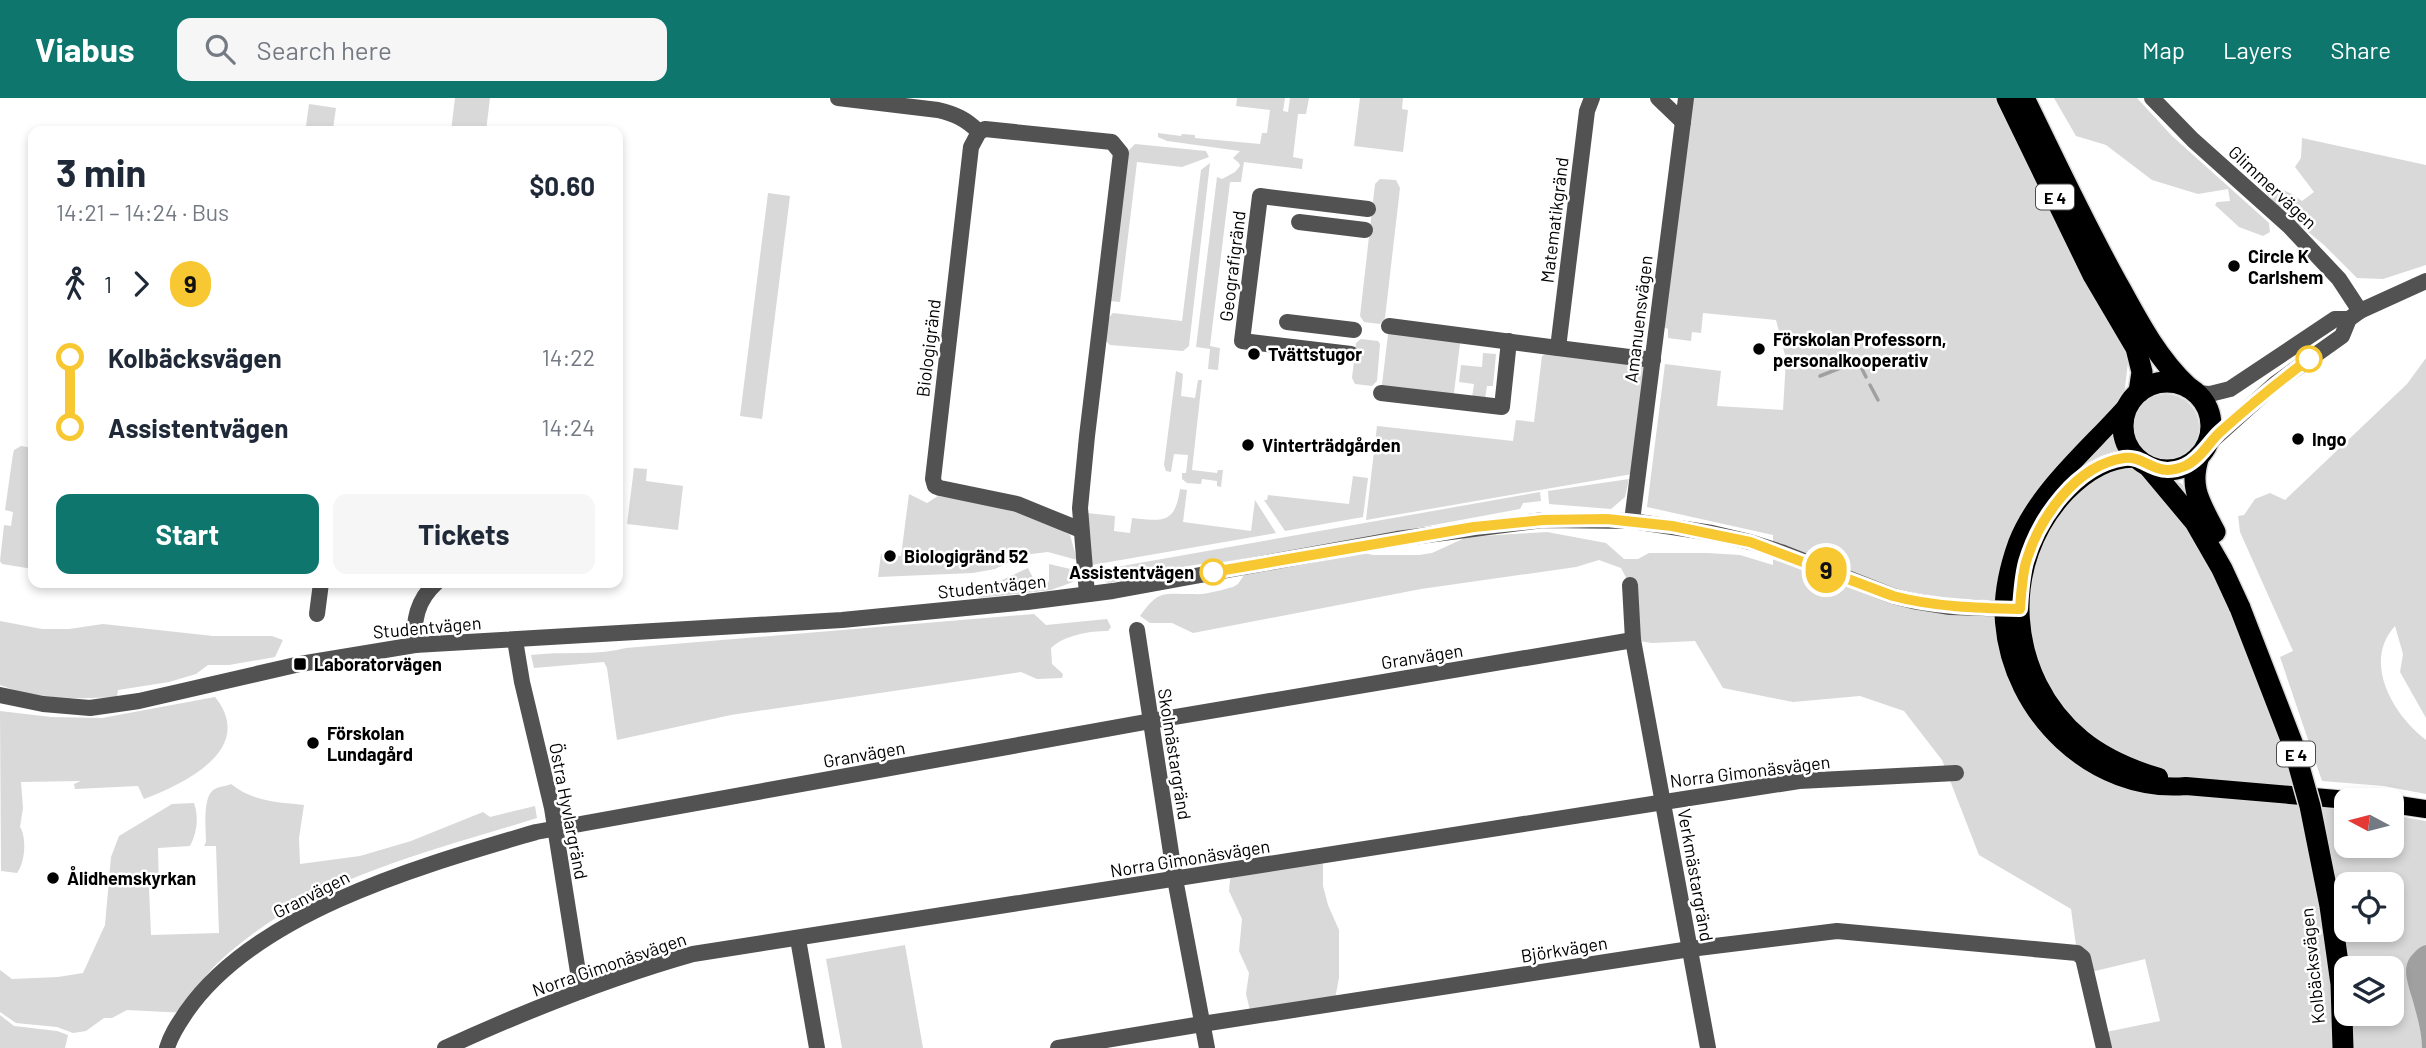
<!DOCTYPE html>
<html lang="en">
<head>
<meta charset="utf-8">
<style>
  :root { --surface:#fff; --page:#f6f6f7; --text:#1f2937; --muted:#747a83; --accent:#0f766e }
  body { margin:0; font-family:Barlow,sans-serif; background:var(--page); color:var(--text); height:100vh; display:flex; flex-direction:column; font-size:26px; white-space:nowrap }
  * { box-sizing:border-box; margin:0 }
  p { font-size:23px; color:var(--muted) }
  .icon { flex:none; width:38px; height:38px; fill:none; stroke:currentColor; stroke-width:2; stroke-linecap:round; stroke-linejoin:round }
  .map { position:relative; flex:1; overflow:hidden }
  .panel { position:absolute; left:28px; top:28px; width:595px; height:462px; display:flex; flex-direction:column; background:var(--surface); border-radius:14px; box-shadow:0 4px 10px #0003 }
  .panel>* { flex:none }
  .badge { padding:0 14px; border-radius:23px; font-size:24px; line-height:46px }
  .needle { width:46px; rotate:277deg }
  .buttons { position:absolute; left:2334px; top:690px; display:grid; gap:14px }
  .buttons a { display:grid; place-items:center; width:70px; height:70px; border-radius:14px; background:var(--surface); box-shadow:0 4px 10px #0003; font-size:35px }
  .map>.badge { position:absolute; translate:-50% -50%; box-shadow:0 0 0 4px #fff }
  .legs { display:flex; align-items:center; gap:10px; height:77px; padding:0 28px; font-size:23px }
  .legs p { margin-inline-start:auto }
  .overview { display:flex; align-items:center; justify-content:space-between; height:119px; padding:0 28px }
  h1 { font-size:38px; font-weight:700; line-height:52px }
  .primary-button { display:flex; gap:14px; margin-top:auto; padding:14px 28px }
  .primary-button a { flex:1; height:80px; border-radius:14px; background:var(--accent); color:#fff; font-size:28px; font-weight:700; line-height:80px; text-align:center }
  .primary-button a+a { background:var(--page); color:var(--text) }
  ul { padding:0 28px; list-style:none }
  li { display:flex; align-items:center; gap:24px; height:70px; font-size:26px }
  li i { display:grid; place-items:center; width:10px; height:100%; margin:0 9px; background:currentColor }
  li i::after { content:''; width:18px; height:18px; margin:-9px; border:5px solid; border-radius:50%; background:var(--surface) }
  li p { margin-inline-start:auto }
  li:first-child i { background:linear-gradient(#0000 50%,currentColor 0) }
  li:last-child i { background:linear-gradient(currentColor 50%,#0000 0) }
  header { display:flex; align-items:center; gap:42px; box-sizing:border-box; height:98px; padding:0 35px; background:var(--accent); color:#fff }
  header strong { font-size:33px }
  nav { display:flex; gap:38px; margin-inline-start:auto; font-size:24px }
  .search { width:490px; height:63px; background:var(--page); display:flex; align-items:center; gap:18px; box-sizing:border-box; padding:0 24px; border-radius:14px; color:var(--muted); font-size:26px }
  .map>svg:first-child { display:block }
</style>
</head>
<body>
<header>
<strong>Viabus</strong>
<div class="search"><svg class="icon" aria-label="search" viewBox="0 0 24 24"><circle cx="10" cy="10" r="6"/><path d="M15 15l6 6"/></svg>Search here</div>
<nav><a>Map</a><a>Layers</a><a>Share</a></nav>
</header>
<div class="map">
<svg width="2426" height="950" viewBox="0 0 2426 950">
  <rect width="100%" height="100%" fill="#fff"/>
  <g fill="#d9d9d9" fill-rule="evenodd">
    <polygon points="455,0 490,0 486,33 451,33"/>
    <polygon points="1237,0 1285,0 1283,13 1288,14 1290,0 1309,0 1306,16 1298,16 1293,59 1303,61 1302,71 1244,64 1241,84 1230,84 1210,248 1220,250 1218,272 1208,271 1210,251 1196,249 1217,79 1222,81 1235,74 1240,68 1239,65 1233,60 1240,53 1167,43 1158,39 1158,35 1181,38 1182,36 1195,37 1195,40 1260,46 1262,35 1267,35 1270,12 1236,8"/>
    <polygon points="1360,0 1403,0 1402,11 1408,12 1403,54 1354,48"/>
    <path d="M 1686,0 L 1997,0 L 2129,256 L 2122,314 L 2137,361 L 2182,386 L 2257,567 L 2302,708 L 2337,711 L 2337,715 L 2347,716 L 2347,747 L 2392,747 L 2392,717 L 2426,723 L 2426,950 L 2104,950 L 2101,935 L 2160,923 L 2145,861 L 2087,875 L 2077,855 L 2071,811 L 1979,757 L 1942,662 L 1904,613 L 1860,598 L 1793,604 L 1723,590 L 1695,543 L 1652,545 L 1633,542 L 1630,487 L 1621,470 L 1599,462 L 1576,469 L 1421,491 L 1193,535 L 1172,525 L 1150,525 L 1140,518 C 1159,491 1163,496 1193,496 C 1206,497 1221,492 1233,489 L 1238,486 L 1250,468 L 1346,451 L 1373,457 L 1419,457 L 1432,455 L 1467,439 L 1547,434 L 1606,445 L 1624,461 L 1638,461 L 1649,455 L 1708,455 L 1740,457 L 1773,467 L 1773,437 L 1647,409 L 1665,266 L 1721,273 L 1717,308 L 1783,312 L 1786,261 L 1776,222 L 1703,215 L 1701,235 L 1692,234 L 1691,243 L 1668,240 L 1668,231 L 1657,226 ZM 2347,786 L 2392,786 L 2392,831 L 2347,831 ZM 2347,870 L 2392,870 L 2392,915 L 2347,915 Z"/>
    <polygon points="2054,0 2137,0 2172,38 2269,125 2270,134 2263,138 2239,129 2215,107 2217,104 2230,103 2228,91 2198,96 2152,82 2106,47 2076,38"/>
    <polygon points="309,6 336,10 333,31 306,28"/>
    <path d="M 2302,40 L 2426,67 L 2426,167 L 2383,181 L 2357,180 L 2324,147 L 2279,110 L 2265,94 C 2280,87 2289,94 2302,103 L 2314,94 L 2295,69 L 2301,60 Z"/>
    <polygon points="1135,46 1206,53 1209,59 1182,69 1137,64 1120,204 1110,203 1128,53"/>
    <polygon points="1210,65 1189,248 1183,253 1110,247 1105,242 1106,223 1113,215 1182,223 1201,72"/>
    <polygon points="1380,81 1396,82 1400,90 1385,220 1380,226 1364,224 1360,218 1375,86"/>
    <polygon points="768,95 790,98 762,321 740,318"/>
    <polygon points="1389,228 1461,237 1453,303 1381,295"/>
    <polygon points="1361,241 1378,243 1380,246 1377,283 1372,288 1355,286 1352,280 1356,245"/>
    <polygon points="1558,250 1653,262 1638,375 1366,422 1377,328 1513,343 1516,322 1534,324 1542,258"/>
    <polygon points="1483,255 1496,256 1493,288 1487,288 1485,301 1472,300 1474,286 1459,284 1461,267 1482,269"/>
    <path d="M 2426,260 L 2426,620 L 2400,574 L 2403,556 L 2395,528 C 2362,564 2393,617 2426,642 L 2426,696 L 2384,688 L 2322,683 L 2280,559 L 2293,553 L 2240,434 L 2238,418 L 2244,417 L 2255,401 L 2270,395 L 2285,402 L 2407,286 Z"/>
    <polygon points="1176,273 1183,276 1181,298 1195,300 1198,282 1202,282 1192,372 1217,375 1218,372 1223,372 1221,389 1217,388 1217,383 1202,381 1201,386 1187,385 1182,381 1182,375 1186,375 1188,357 1174,356 1171,374 1166,373 1164,367"/>
    <circle cx="2166" cy="329" r="33"/>
    <polygon points="21,348 33,350 33,471 2,466 0,463 4,427 11,428 13,414 5,412 13,356 14,352"/>
    <polygon points="634,370 647,371 646,383 683,388 678,432 627,426"/>
    <polygon points="1353,378 1368,380 1363,419 1285,433 1264,402 1267,402 1268,397 1349,406"/>
    <polygon points="1629,381 1625,399 1611,411 1549,406 1548,393"/>
    <path d="M 1180,391 L 1187,392 L 1183,424 L 1251,433 L 1255,402 L 1276,435 L 1092,467 L 1087,415 L 1115,418 L 1114,433 L 1130,435 L 1132,420 C 1162,423 1175,427 1180,391 Z"/>
    <polygon points="1540,394 1541,403 1523,405 1520,411 1217,467 1212,464 1177,470 1174,475 1108,485 1095,477 1094,473"/>
    <polygon points="909,396 927,405 938,398 1021,411 1070,437 1077,462 1048,454 1023,457 995,471 973,475 878,479 881,456 901,458"/>
    <polygon points="1049,466 1079,473 1073,484 1051,492 979,500 977,496 963,496 961,488 1000,483 1028,470 1036,486 1044,489 1049,483"/>
    <path d="M 1034,516 L 1046,527 L 1107,521 L 1111,529 L 1108,533 C 1089,533 1065,537 1051,550 L 1052,566 L 1063,576 L 1062,580 L 1037,581 L 1021,574 L 731,617 L 617,642 L 607,570 L 604,564 L 534,570 L 531,557 C 562,553 595,558 626,550 Z"/>
    <path d="M 0,523 L 42,531 L 69,531 L 103,526 L 213,538 L 272,538 L 283,542 L 275,559 L 229,567 L 208,567 L 196,576 L 169,584 L 118,592 L 117,599 C 78,601 37,602 0,587 Z"/>
    <path d="M 215,599 C 257,651 184,686 144,701 L 138,688 L 75,691 L 74,686 L 81,683 L 21,684 L 23,710 L 20,729 C 27,740 25,765 17,775 L 1,773 L 0,613 L 51,619 L 102,620 Z"/>
    <path d="M 231,686 C 254,704 276,704 304,707 L 299,740 L 300,766 L 360,758 L 411,743 L 483,714 L 490,719 L 535,708 L 537,720 C 438,751 329,776 246,841 C 231,853 214,866 203,882 C 195,891 191,904 186,915 L 127,912 L 112,920 L 104,920 L 86,933 L 73,935 L 57,929 L 16,925 L 0,914 L 0,872 L 12,881 L 58,879 L 83,875 L 105,827 L 111,759 L 119,738 L 172,706 L 194,705 C 199,719 197,735 190,748 L 158,750 L 159,789 L 149,790 L 151,837 L 219,835 L 216,748 L 204,748 L 206,744 C 206,731 202,697 215,691 C 220,688 227,688 231,686 Z"/>
    <polygon points="1323,758 1323,788 1328,807 1339,832 1339,880 1334,906 1250,912 1246,896 1249,875 1239,853 1242,821 1229,793 1231,772"/>
    <polygon points="905,847 923,950 842,950 826,861"/>
    <polygon points="0,917 14,928 57,933 68,937 65,950 0,950"/>
  </g>
  <path fill="#a0a0a0" d="M 2426,847 L 2426,950 L 2422,950 C 2422,936 2418,921 2414,907 C 2410,890 2399,870 2413,856 C 2418,851 2419,849 2426,847 Z"/>
  <g fill="none" stroke-linecap="round" stroke-linejoin="round">
    <g stroke="#a0a0a0" stroke-width="3.5">
      <polyline points="1820,278 1858,263 1866,279"/>
      <polyline points="1870,287 1878,302"/>
    </g>
    <g stroke="#dbdbdb" stroke-width="20">
      <g id="major">
        <path d="M 2129,305 C 2092,348 2038,391 2017,445 C 2008,470 2002,498 2004,524 C 2011,615 2092,696 2186,688 L 2348,702"/>
        <path d="M 2137,361 C 2109,359 2086,375 2067,394 C 1999,465 2007,579 2082,641 C 2104,659 2132,671 2159,679"/>
        <polyline points="2392,706 2426,711"/>
      </g>
    </g>
    <g stroke="#dbdbdb" stroke-width="24">
      <g id="highway">
        <polyline points="2007,0 2093,177 2136,250 2142,274 2139,294"/>
        <path d="M 2024,0 C 2056,65 2086,130 2121,192 C 2140,227 2159,262 2188,289"/>
        <circle cx="2167" cy="328" r="44"/>
        <path d="M 2199,358 C 2188,390 2201,406 2215,434"/>
        <polyline points="2149,369 2195,424 2222,471 2240,510"/>
        <polyline points="2330,808 2341,886 2343,950"/>
      </g>
    </g>
    <g stroke="#525252" stroke-width="16">
      <path d="M 838,0 L 938,12 C 955,16 966,21 979,34"/>
      <polyline points="1592,0 1587,13 1558,250 1653,262"/>
      <polyline points="1658,0 1683,24"/>
      <polyline points="2152,0 2193,42 2289,128 2339,181 2360,213"/>
      <polyline points="1299,124 1365,132"/>
      <polyline points="1287,224 1354,232"/>
      <polyline points="1389,228 1558,250"/>
      <polyline points="1351,256 1242,243 1260,98 1368,111"/>
      <polyline points="1381,295 1502,309 1509,243"/>
      <polyline points="2196,295 2210,296 2230,291 2335,221 2349,221"/>
      <polyline points="2205,349 2276,285 2342,238 2349,221 2360,213 2426,183"/>
      <polyline points="1632,423 1686,0"/>
      <polyline points="1081,432 1017,406 940,390 935,388 933,381 971,49 979,34 985,31 1112,44 1121,55 1087,338 1080,410 1087,496"/>
      <polyline points="1630,487 1633,542 1708,950"/>
      <polyline points="317,516 321,485"/>
      <polyline points="1137,532 1175,781 1207,950"/>
      <polyline points="515,542 522,584 552,710 581,893"/>
      <path d="M 415,547 C 413,523 417,502 436,485"/>
      <polyline points="0,597 43,606 90,610 139,603 300,566 415,547 842,522 1027,504 1113,493 1397,441 1543,422 1632,423 1712,435 1750,444 1781,454 1893,498 1913,503 1950,509 2016,511"/>
      <polyline points="798,841 817,950"/>
      <path d="M 167,950 C 171,936 179,925 187,913 C 257,813 424,767 536,734 L 1151,623 L 1633,542"/>
      <path d="M 445,950 C 526,913 608,880 693,856 L 1799,683 L 1956,675"/>
      <polyline points="1058,950 1202,926 1690,851 1837,833 2077,855 2083,860 2104,950"/>
    </g>
    <use href="#major" stroke="#000" stroke-width="18"/>
    <use href="#highway" stroke="#000" stroke-width="21"/>
    <g stroke="#dbdbdb" stroke-width="24" stroke-linecap="butt">
      <polyline id="highway-bridge" points="2240,510 2293,647 2310,708 2330,808"/>
    </g>
    <use href="#highway-bridge" stroke="#000" stroke-width="21"/>
  </g>
  <g fill="none" stroke-linecap="round" stroke-linejoin="round">
    <g stroke="#fff" stroke-width="16">
      <path id="line-1" d="M 1213,474 L 1474,429 L 1543,422 L 1607,421 L 1672,428 L 1750,444 L 1893,498 C 1935,509 1977,510 2020,511 C 2021,495 2022,479 2026,464 C 2039,420 2076,367 2124,360 C 2146,357 2154,381 2185,368 C 2199,362 2208,346 2219,335 C 2248,309 2278,284 2309,261"/>
    </g>
    <use href="#line-1" stroke="#f7c832" stroke-width="10"/>
  </g>
  <g fill="#000" stroke="#fff" stroke-width="2.5">
    <circle cx="2234" cy="168" r="7"/>
    <circle cx="1759" cy="251" r="7"/>
    <circle cx="1254" cy="256" r="7"/>
    <circle cx="2298" cy="341" r="7"/>
    <circle cx="1248" cy="347" r="7"/>
    <circle cx="890" cy="458" r="7"/>
    <rect x="293" y="559" width="14" height="14" rx="3.5"/>
    <circle cx="313" cy="645" r="7"/>
    <circle cx="53" cy="780" r="7"/>
  </g>
  <g fill="#fff" stroke="#f7c832" stroke-width="3.5">
    <circle cx="2309" cy="261" r="12"/>
    <circle cx="1213" cy="474" r="12"/>
  </g>
  <g text-anchor="middle" dominant-baseline="central" stroke-width="5" stroke-linejoin="round" paint-order="stroke">
    <g fill="#fff" stroke="#4c4c4c" stroke-width="2">
      <rect x="2036" y="86.5" width="38" height="25" rx="5"/>
      <rect x="2277" y="643.5" width="38" height="25" rx="5"/>
    </g>
    <g font-size="16" font-weight="bold" fill="#000">
      <text x="2055" y="99">E 4</text>
      <text x="2296" y="656">E 4</text>
    </g>
    <g font-size="18" fill="#000" stroke="#fff">
      <text transform="translate(2273 89) rotate(43)">Glimmervägen</text>
      <text transform="translate(1554 122) rotate(-83)">Matematikgränd</text>
      <text transform="translate(1232 168) rotate(-83)">Geografigränd</text>
      <text transform="translate(1638 221) rotate(-83)">Amanuensvägen</text>
      <text transform="translate(928 250) rotate(-83)">Biologigränd</text>
      <text transform="translate(992 488) rotate(-6)">Studentvägen</text>
      <text transform="translate(427 529) rotate(-5)">Studentvägen</text>
      <text transform="translate(1422 558) rotate(-9)">Granvägen</text>
      <text transform="translate(864 656) rotate(-10)">Granvägen</text>
      <text transform="translate(1175 656) rotate(81)">Skolmästargränd</text>
      <text transform="translate(1750 673) rotate(-7)">Norra Gimonäsvägen</text>
      <text transform="translate(569 713) rotate(79)">Östra Hyvlargränd</text>
      <text transform="translate(1190 760) rotate(-9)">Norra Gimonäsvägen</text>
      <text transform="translate(1696 777) rotate(80)">Verkmästargränd</text>
      <text transform="translate(311 796) rotate(-27)">Granvägen</text>
      <text transform="translate(1564 851) rotate(-9)">Björkvägen</text>
      <text transform="translate(609 866) rotate(-19)">Norra Gimonäsvägen</text>
      <text transform="translate(2312 868) rotate(-96)">Kolbäcksvägen</text>
    </g>
    <g font-size="18" font-weight="bold" fill="#000" stroke="#fff" text-anchor="start">
      <text x="2248" y="158">Circle K<tspan x="2248" dy="21">Carlshem</tspan></text>
      <text x="1773" y="241">Förskolan Professorn,<tspan x="1773" dy="21">personalkooperativ</tspan></text>
      <text x="1268" y="256">Tvättstugor</text>
      <text x="2312" y="341">Ingo</text>
      <text x="1262" y="347">Vinterträdgården</text>
      <text x="904" y="458">Biologigränd 52</text>
      <text x="314" y="566">Laboratorvägen</text>
      <text x="327" y="635">Förskolan<tspan x="327" dy="21">Lundagård</tspan></text>
      <text x="67" y="780">Ålidhemskyrkan</text>
    </g>
    <g font-size="18" font-weight="bold" fill="#000" stroke="#fff" text-anchor="end">
      <text x="1194" y="474">Assistentvägen</text>
    </g>
  </g>
</svg>
<div class="buttons">
<a><svg class="needle" viewBox="-14 -14 28 28"><path d="M0-13l5 13h-10z" fill="#e53935"/><path d="M0 13l5-13h-10z" fill="#747a83"/></svg></a>
<a><svg class="icon" aria-label="locate" viewBox="0 0 24 24"><circle cx="12" cy="12" r="6"/><path d="M12 2v4M12 18v4M2 12h4M18 12h4"/></svg></a>
<a><svg class="icon" aria-label="layers" viewBox="0 0 24 24"><path d="M12 4l9 5-9 5-9-5zM3 14l9 5 9-5"/></svg></a>
</div>
<b class="badge" style="left:1826px;top:472px;background:#f7c832;color:#111">9</b>
<section class="panel">
<div class="overview"><div><h1>3 min</h1><p>14:21 – 14:24 · Bus</p></div><b>$0.60</b></div>
<div class="legs"><svg class="icon" aria-label="walk" viewBox="0 0 24 24"><circle cx="13" cy="4" r="2"/><path d="M13 8l-2 6 4 7M11 14l-3 7M7 12l3-4h3l4 4"/></svg>1<svg class="icon" aria-label="forward" viewBox="0 0 24 24"><path d="M9 5l7 7-7 7"/></svg><b class="badge" style="background:#f7c832;color:#111">9</b></div>
<ul>
<li><i style="color:#f7c832"></i><b>Kolbäcksvägen</b><p>14:22</p></li>
<li><i style="color:#f7c832"></i><b>Assistentvägen</b><p>14:24</p></li>
</ul>
<div class="primary-button"><a>Start</a><a>Tickets</a></div>
</section>
</div>
</body>
</html>
